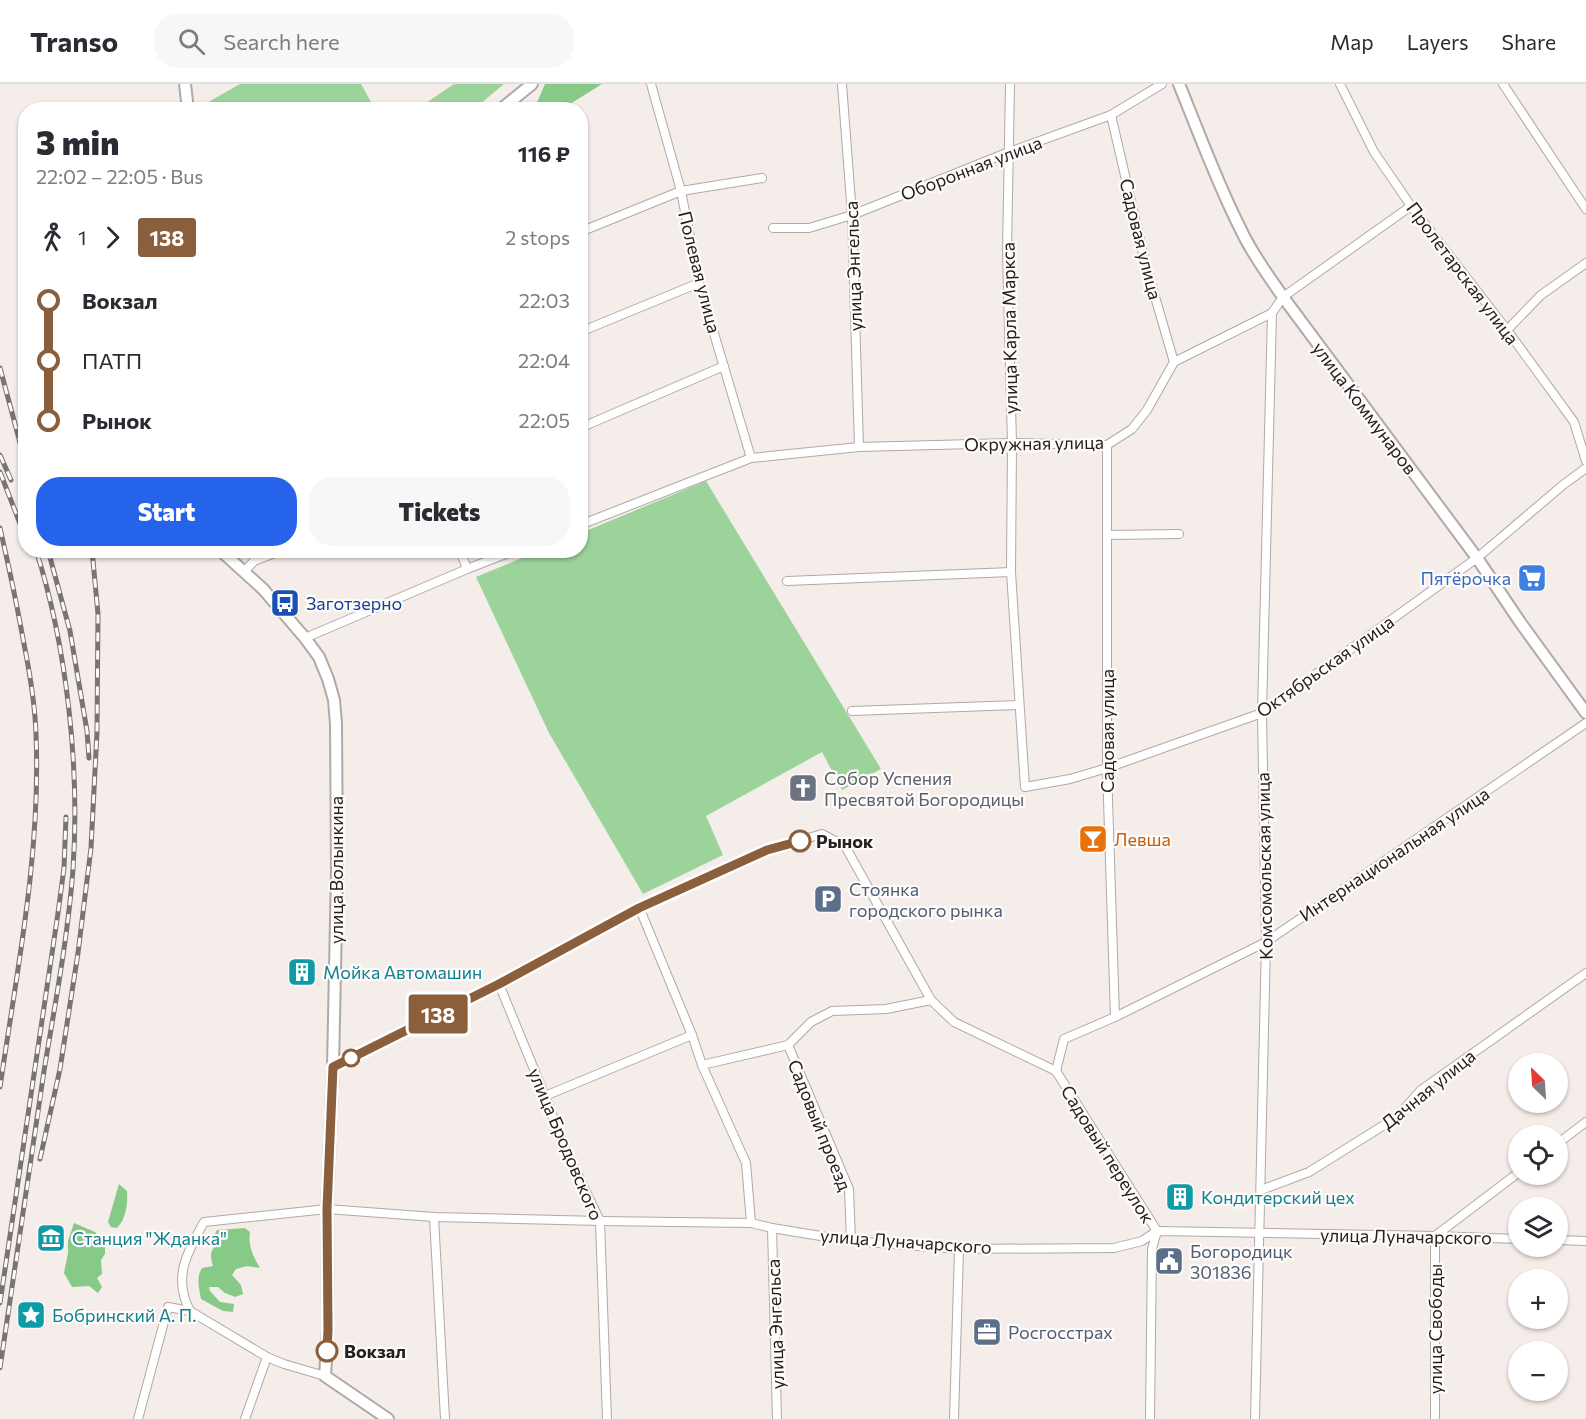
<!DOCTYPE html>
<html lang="en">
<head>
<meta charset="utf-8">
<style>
  :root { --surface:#fff; --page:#f7f7f7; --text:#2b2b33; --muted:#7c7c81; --line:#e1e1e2; --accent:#2563eb }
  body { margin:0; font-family:Commissioner,sans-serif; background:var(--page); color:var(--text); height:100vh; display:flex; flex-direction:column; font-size:22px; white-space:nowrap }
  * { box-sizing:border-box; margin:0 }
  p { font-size:20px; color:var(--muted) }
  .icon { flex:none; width:33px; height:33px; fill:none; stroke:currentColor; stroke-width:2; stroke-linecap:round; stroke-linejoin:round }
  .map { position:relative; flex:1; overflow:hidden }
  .side { position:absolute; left:18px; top:18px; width:570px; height:456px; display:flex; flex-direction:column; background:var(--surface); border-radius:24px; box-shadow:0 2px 4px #0004 }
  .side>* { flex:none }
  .badge { padding:0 12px; border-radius:4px; font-size:21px; line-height:39px }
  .needle { width:39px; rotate:335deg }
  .controls { position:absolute; left:1508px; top:969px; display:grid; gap:12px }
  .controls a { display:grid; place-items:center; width:60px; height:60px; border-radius:50%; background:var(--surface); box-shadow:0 2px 4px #0004; font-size:30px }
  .map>.badge { position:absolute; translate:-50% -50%; box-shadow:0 0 0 3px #fff }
  .legs { display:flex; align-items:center; gap:9px; height:66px; padding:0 18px; font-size:20px }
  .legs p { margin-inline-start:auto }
  .overview { display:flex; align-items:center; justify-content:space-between; height:102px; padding:0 18px }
  h1 { font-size:33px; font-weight:800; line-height:45px }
  .action { display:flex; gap:12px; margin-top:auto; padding:12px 18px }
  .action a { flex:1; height:69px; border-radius:24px; background:var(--accent); color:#fff; font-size:24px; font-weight:800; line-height:69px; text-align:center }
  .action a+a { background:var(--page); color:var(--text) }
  ul { padding:0 18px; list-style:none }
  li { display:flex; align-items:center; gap:21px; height:60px; font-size:22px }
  li i { display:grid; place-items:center; width:9px; height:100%; margin:0 8px; background:currentColor }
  li i::after { content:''; width:15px; height:15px; margin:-8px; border:4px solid; border-radius:50%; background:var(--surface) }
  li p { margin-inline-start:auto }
  li:first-child i { background:linear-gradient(#0000 50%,currentColor 0) }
  li:last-child i { background:linear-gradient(currentColor 50%,#0000 0) }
  header { display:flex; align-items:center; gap:36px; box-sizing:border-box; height:84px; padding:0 30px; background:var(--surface); border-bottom:2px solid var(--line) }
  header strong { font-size:28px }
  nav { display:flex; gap:33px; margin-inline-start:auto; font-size:21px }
  .search { width:420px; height:54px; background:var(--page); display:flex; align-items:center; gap:15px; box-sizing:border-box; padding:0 21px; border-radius:24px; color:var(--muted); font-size:22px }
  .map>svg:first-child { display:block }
</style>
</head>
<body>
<header>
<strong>Transo</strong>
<div class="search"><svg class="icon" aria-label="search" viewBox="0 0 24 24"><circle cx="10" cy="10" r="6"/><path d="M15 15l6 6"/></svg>Search here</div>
<nav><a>Map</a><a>Layers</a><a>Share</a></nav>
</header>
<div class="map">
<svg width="1586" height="1335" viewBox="0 0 1586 1335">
  <rect width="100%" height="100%" fill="#f5ede9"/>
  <g fill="#9bd39b">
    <polygon points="240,0 361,0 375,25 196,25"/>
    <polygon points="454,0 504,0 474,25 417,25"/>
    <polygon points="706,397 881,685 842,706 822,668 706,732 723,771 643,810 549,649 476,493 539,467 580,466 581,449"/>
  </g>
  <g fill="#87ca88">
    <polygon points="545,0 602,0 562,25 524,25 535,23"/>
    <path d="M 119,1100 L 127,1107 C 128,1120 126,1135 117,1144 L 111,1143 L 108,1138 Z"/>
    <polygon points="74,1139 95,1148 105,1159 105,1170 101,1176 102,1190 97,1194 102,1203 98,1209 89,1202 72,1203 64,1189 68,1169 68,1157"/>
    <path d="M 245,1144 L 250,1148 C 248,1162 253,1172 260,1184 L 247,1182 L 236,1185 L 232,1191 L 241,1201 L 243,1210 L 235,1213 L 225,1209 L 218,1203 L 209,1203 L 210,1207 L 220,1218 L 234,1220 L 233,1228 L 223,1227 L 201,1215 C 199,1204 196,1193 202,1184 L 213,1182 C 210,1172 210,1168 216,1160 L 213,1153 L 217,1146 Z"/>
  </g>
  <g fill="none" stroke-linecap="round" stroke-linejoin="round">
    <g stroke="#b0a9a6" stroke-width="10">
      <g id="minor">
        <polyline points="651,0 681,107 699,199 751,374"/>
        <polyline points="842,0 852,131 859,363"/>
        <polyline points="1010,0 1007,168 1012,359 1011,488 1025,703 1070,695 1107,684 1262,629 1477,474 1563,401 1586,384"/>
        <polyline points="1340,0 1374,68 1411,122 1507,246 1574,338 1586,377"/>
        <polyline points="1503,0 1586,125"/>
        <polyline points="1111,31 1146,182 1174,278"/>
        <polyline points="773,144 809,144 852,131 1009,68 1111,31 1162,0"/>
        <polyline points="580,148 681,107 762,94"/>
        <polyline points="1507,246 1541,211 1586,179"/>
        <polyline points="580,248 699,199"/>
        <polyline points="580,344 724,282"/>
        <polyline points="1107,361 1107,684 1115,933"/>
        <polyline points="580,441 751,374 859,363 1012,359 1107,361 1132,345 1147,326 1174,278 1272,229 1283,213 1411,122"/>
        <polyline points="1107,451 1179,450"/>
        <polyline points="460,466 467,485"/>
        <polyline points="244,488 254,477 282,466"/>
        <polyline points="787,497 1011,488"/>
        <polyline points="305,554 467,485 516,466"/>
        <polyline points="852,627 1019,621"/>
        <polyline points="639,823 692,951 702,981 746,1079 751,1139"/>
        <polyline points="499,900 545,1012 564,1062 600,1137 607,1335"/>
        <polyline points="788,961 849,1105 851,1157"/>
        <polyline points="702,981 788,961 811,938 832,927 886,925 931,916"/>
        <polyline points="333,983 499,900 639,823 767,766 822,750 845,762 931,916 954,938 1056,987 1157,1147"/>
        <polyline points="1056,987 1064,955 1115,933 1266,858 1586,639"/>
        <polyline points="545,1012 692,951"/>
        <polyline points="1557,1060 1586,1038"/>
        <polyline points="1261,1106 1309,1088 1397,1033 1421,1006 1586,889"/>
        <polyline points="434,1133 445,1335"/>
        <polyline points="772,1144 777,1335"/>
        <polyline points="1557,1156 1586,1157"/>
        <path d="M 190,1227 C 172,1192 188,1168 204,1138 L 327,1125 L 434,1133 L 600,1137 L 751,1139 L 772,1144 L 851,1157 L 959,1165 L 1114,1164 L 1142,1157 L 1157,1147 L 1435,1152 L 1518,1155"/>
        <polyline points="138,1335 168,1223 190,1227 267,1273 284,1280 325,1292"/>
        <polyline points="245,1335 267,1273"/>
        <polyline points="954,1335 959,1165"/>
        <polyline points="1150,1335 1152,1165 1157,1147"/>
        <polyline points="1255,1335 1266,858 1262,629 1272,229"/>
        <polyline points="1435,1335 1435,1152 1518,1089"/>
      </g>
    </g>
    <g stroke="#b0a9a6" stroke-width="14">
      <g id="tertiary">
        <polyline points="185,0 188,26"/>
        <polyline points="500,26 532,0"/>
        <polyline points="220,466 263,505 305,554 319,573 328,595 334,616 336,640 337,787 333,983 327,1125 328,1246 325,1292 388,1335"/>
      </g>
    </g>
    <g stroke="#b0a9a6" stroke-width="14">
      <path id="secondary" d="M 1179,0 C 1199,49 1217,99 1241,146 C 1252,170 1268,191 1283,213 L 1477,474 L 1520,538 L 1586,629"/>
    </g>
    <use href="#minor" stroke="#fff" stroke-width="8"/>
    <use href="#tertiary" stroke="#fff" stroke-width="10"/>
    <use href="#secondary" stroke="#fff" stroke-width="10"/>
    <g stroke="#797472" stroke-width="5">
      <g id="rail">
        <polyline points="24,163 26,170"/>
        <polyline points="0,284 26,381"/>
        <polyline points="0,371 11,396"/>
        <polyline points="0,388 26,455"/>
        <path d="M 0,444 C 9,483 17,521 24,560 C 30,590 35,620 36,650 C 41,769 17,886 0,1003"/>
        <polyline points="48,466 70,547 87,647 89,674"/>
        <polyline points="40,1075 60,985 78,869 91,764 97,648 98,530 92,466"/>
        <polyline points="0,1219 58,829 64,784 66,733"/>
        <path d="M 0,1284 C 15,1185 30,1086 44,987 C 55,920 68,853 73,785 C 80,684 67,563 36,466"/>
      </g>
    </g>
    <use href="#rail" stroke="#fefbfa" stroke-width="3" stroke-dasharray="9" stroke-linecap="butt"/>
  </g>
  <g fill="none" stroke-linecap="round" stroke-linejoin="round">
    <g stroke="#fff" stroke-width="14">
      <polyline id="line-1" points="327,1267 328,1246 327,1125 333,983 499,900 639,824 767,766 800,757"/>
    </g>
    <use href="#line-1" stroke="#8b5e3c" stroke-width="9"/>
  </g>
  <defs>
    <g id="supermarket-square" transform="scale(1.5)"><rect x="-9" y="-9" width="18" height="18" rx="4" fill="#3f7fe0" stroke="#fefbfa"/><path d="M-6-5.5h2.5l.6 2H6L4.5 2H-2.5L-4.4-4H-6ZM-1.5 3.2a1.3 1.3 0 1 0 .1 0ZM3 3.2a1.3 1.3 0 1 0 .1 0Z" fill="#fff"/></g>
    <g id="bus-square" transform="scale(1.5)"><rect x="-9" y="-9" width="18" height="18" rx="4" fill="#1a4fb4" stroke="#fefbfa"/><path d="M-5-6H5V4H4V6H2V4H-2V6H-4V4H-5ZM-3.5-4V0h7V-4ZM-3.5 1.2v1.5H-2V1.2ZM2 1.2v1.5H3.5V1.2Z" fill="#fff"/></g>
    <g id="church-square" transform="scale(1.5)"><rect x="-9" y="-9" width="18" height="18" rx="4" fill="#6b7280" stroke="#fefbfa"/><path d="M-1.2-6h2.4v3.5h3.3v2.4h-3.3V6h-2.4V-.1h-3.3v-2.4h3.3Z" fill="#fff"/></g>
    <g id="bar-square" transform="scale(1.5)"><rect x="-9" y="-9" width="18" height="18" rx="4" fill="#e8710a" stroke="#fefbfa"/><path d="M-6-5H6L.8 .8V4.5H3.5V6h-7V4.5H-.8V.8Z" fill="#fff"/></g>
    <g id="parking-square" transform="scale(1.5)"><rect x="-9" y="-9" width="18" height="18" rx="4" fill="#5c6f8a" stroke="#fefbfa"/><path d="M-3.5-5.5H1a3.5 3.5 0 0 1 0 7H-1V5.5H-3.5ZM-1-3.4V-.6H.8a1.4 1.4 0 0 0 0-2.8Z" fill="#fff"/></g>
    <g id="building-square" transform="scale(1.5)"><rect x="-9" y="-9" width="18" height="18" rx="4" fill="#0f9aa8" stroke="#fefbfa"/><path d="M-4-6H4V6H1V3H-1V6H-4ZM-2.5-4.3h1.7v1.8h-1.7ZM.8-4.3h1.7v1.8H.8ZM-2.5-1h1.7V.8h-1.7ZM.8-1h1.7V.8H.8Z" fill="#fff"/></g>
    <g id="museum-square" transform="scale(1.5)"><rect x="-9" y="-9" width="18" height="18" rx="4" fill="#0f9aa8" stroke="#fefbfa"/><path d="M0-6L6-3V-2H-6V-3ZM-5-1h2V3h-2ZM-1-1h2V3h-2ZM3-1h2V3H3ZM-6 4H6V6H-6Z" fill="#fff"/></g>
    <g id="civic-square" transform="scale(1.5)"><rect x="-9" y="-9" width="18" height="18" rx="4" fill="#5c6f8a" stroke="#fefbfa"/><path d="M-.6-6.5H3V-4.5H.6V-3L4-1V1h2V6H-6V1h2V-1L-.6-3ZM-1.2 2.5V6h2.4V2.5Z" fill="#fff"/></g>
    <g id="sight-square" transform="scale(1.5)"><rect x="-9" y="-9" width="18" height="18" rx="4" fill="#0f9aa8" stroke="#fefbfa"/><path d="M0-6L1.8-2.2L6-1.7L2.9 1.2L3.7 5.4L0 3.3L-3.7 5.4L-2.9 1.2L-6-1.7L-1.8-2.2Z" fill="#fff"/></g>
    <g id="office-square" transform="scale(1.5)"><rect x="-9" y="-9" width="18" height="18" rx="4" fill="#5c6f8a" stroke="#fefbfa"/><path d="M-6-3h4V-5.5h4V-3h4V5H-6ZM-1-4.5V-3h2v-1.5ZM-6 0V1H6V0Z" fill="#fff"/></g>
  </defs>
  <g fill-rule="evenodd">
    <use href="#supermarket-square" x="1532" y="494"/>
    <use href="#bus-square" x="285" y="519"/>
    <use href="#church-square" x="803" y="704"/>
    <use href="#bar-square" x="1093" y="755"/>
    <use href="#parking-square" x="828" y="815"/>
    <use href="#building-square" x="302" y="888"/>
    <use href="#building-square" x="1180" y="1113"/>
    <use href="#museum-square" x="51" y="1154"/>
    <use href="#civic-square" x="1169" y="1177"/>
    <use href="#sight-square" x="31" y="1231"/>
    <use href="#office-square" x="987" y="1248"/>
  </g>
  <g fill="#fff" stroke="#8b5e3c" stroke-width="3">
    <circle cx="800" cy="757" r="10"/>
    <circle cx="351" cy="974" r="8"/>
    <circle cx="327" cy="1267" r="10"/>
  </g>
  <g text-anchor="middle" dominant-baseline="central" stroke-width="4.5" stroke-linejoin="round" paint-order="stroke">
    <g font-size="18" fill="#23201f" stroke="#fefbfa">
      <text transform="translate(971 84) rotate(-21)">Оборонная улица</text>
      <text transform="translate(1141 155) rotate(76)">Садовая улица</text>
      <text transform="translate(853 182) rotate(-92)">улица Энгельса</text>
      <text transform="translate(700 188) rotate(76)">Полевая улица</text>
      <text transform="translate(1463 189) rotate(53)">Пролетарская улица</text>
      <text transform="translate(1009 244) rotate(-91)">улица Карла Маркса</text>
      <text transform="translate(1365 324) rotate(53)">улица Коммунаров</text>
      <text transform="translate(1034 359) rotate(-1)">Окружная улица</text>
      <text transform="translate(1325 582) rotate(-35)">Октябрьская улица</text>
      <text transform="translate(1107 647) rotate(-90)">Садовая улица</text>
      <text transform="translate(1394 770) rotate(-34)">Интернациональная улица</text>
      <text transform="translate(1264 782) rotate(-91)">Комсомольская улица</text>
      <text transform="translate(336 786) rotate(-90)">улица Волынкина</text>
      <text transform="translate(1428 1005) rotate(-39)">Дачная улица</text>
      <text transform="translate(820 1041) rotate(68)">Садовый проезд</text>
      <text transform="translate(566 1060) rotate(67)">улица Бродовского</text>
      <text transform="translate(1108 1070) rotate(58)">Садовый переулок</text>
      <text transform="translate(1406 1152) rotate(1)">улица Луначарского</text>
      <text transform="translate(906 1157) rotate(4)">улица Луначарского</text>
      <text transform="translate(775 1240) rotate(-92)">улица Энгельса</text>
      <text transform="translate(1435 1245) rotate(-90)">улица Свободы</text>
    </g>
    <g font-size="18" fill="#366cbe" stroke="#fefbfa" text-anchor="end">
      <text x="1511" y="494">Пятёрочка</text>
    </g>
    <g font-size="18" fill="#164399" stroke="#fefbfa" text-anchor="start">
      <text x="306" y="519">Заготзерно</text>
    </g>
    <g font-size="18" fill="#5b616d" stroke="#fefbfa" text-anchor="start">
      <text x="824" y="694">Собор Успения<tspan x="824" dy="21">Пресвятой Богородицы</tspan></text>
    </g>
    <g font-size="18" fill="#c56008" stroke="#fefbfa" text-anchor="start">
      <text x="1114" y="755">Левша</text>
    </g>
    <g font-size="18" font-weight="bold" fill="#23201f" stroke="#fefbfa" text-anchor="start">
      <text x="816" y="757">Рынок</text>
      <text x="344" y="1267">Вокзал</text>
    </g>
    <g font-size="18" fill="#4e5e75" stroke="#fefbfa" text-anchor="start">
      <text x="849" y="805">Cтоянка<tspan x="849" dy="21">городского рынка</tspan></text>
      <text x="1190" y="1167">Богородицк<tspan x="1190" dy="21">301836</tspan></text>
      <text x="1008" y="1248">Росгосстрах</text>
    </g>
    <g font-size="18" fill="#0d838f" stroke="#fefbfa" text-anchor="start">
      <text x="323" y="888">Мойка Автомашин</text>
      <text x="1201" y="1113">Кондитерский цех</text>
      <text x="72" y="1154">Станция "Жданка"</text>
      <text x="52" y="1231">Бобринский А. П.</text>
    </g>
  </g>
</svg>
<div class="controls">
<a><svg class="needle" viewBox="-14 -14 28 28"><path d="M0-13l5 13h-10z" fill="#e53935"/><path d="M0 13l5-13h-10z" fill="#7c7c81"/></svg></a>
<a><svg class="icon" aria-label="locate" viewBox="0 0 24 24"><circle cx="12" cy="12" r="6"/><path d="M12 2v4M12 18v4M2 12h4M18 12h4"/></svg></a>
<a><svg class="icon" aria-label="layers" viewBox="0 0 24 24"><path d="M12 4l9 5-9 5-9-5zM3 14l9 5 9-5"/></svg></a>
<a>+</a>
<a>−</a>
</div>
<b class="badge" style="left:438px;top:930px;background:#8b5e3c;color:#fff">138</b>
<section class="side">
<div class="overview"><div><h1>3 min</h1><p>22:02 – 22:05 · Bus</p></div><b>116 ₽</b></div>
<div class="legs"><svg class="icon" aria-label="walk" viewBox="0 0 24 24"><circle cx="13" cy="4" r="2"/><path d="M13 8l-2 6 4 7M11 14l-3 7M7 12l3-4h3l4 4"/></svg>1<svg class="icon" aria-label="forward" viewBox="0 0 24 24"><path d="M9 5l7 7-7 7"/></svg><b class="badge" style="background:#8b5e3c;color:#fff">138</b><p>2 stops</p></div>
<ul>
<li><i style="color:#8b5e3c"></i><b>Вокзал</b><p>22:03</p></li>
<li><i style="color:#8b5e3c"></i><span>ПАТП</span><p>22:04</p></li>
<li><i style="color:#8b5e3c"></i><b>Рынок</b><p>22:05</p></li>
</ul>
<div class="action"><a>Start</a><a>Tickets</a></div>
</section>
</div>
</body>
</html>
